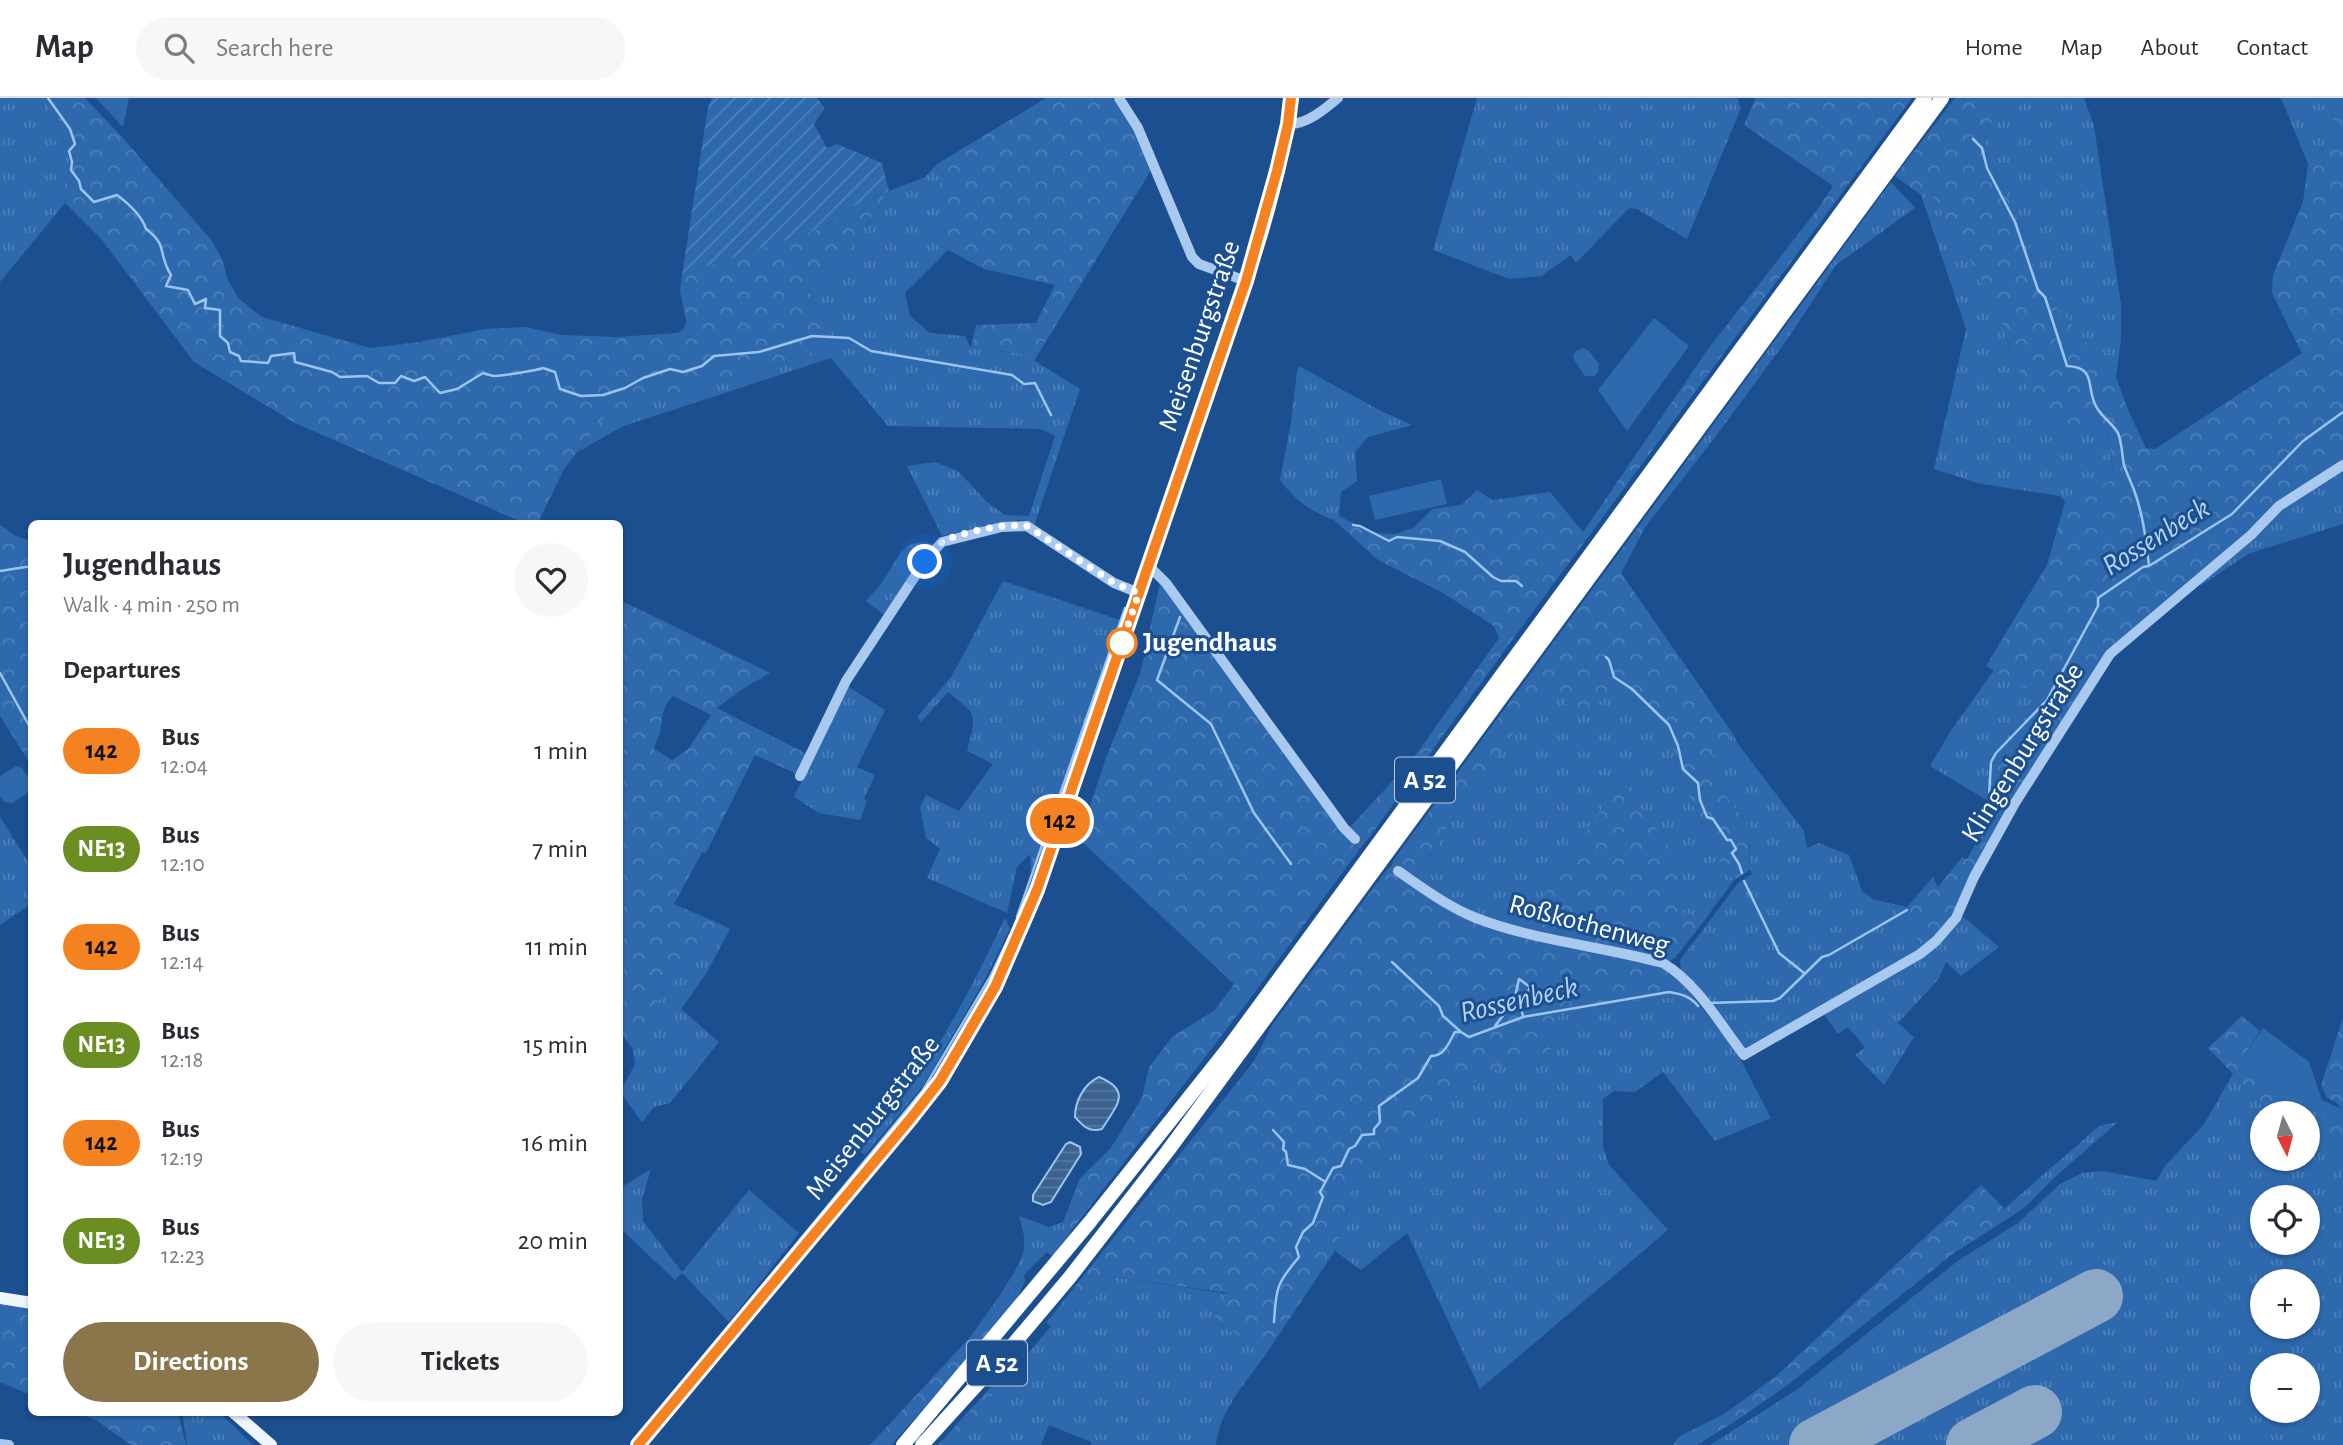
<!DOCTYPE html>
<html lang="en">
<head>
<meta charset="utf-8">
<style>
  :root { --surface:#fff; --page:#f7f7f7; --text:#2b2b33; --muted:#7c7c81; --line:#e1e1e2; --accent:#8a764a }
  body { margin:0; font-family:"Alegreya Sans",sans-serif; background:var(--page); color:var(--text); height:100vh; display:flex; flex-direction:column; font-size:26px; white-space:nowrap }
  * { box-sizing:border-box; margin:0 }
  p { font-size:23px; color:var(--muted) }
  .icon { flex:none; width:38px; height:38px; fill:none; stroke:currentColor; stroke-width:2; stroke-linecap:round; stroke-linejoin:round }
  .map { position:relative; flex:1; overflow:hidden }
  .panel { position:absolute; left:28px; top:422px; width:595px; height:896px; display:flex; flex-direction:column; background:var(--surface); border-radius:10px; box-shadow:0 2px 5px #0004 }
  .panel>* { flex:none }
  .badge { padding:0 14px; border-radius:23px; font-size:24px; line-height:46px }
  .needle { width:46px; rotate:174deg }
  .controls { position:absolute; left:2250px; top:1003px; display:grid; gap:14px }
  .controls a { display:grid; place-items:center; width:70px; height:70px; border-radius:50%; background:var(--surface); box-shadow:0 2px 5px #0004; font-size:35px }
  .you { position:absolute; width:35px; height:35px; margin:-18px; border:5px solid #fff; border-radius:50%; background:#1a73e8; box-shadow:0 0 0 10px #1a73e833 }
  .map>.badge { position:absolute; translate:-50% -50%; box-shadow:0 0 0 4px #fff }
  h2 { padding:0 35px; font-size:26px; line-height:63px }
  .round { display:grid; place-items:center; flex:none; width:74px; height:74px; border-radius:37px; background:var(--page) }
  .head { display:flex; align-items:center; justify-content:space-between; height:119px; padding:0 35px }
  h1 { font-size:33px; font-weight:700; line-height:52px }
  .primary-button { display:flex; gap:14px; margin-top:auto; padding:14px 35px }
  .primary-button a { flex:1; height:80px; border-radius:42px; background:var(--accent); color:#fff; font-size:28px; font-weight:700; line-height:80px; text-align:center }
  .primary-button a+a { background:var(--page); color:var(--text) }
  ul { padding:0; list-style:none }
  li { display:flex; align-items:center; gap:21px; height:98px; padding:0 35px }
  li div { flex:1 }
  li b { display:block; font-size:26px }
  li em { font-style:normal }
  li .badge { min-width:77px; font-weight:700; text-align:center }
  header { display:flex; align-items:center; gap:42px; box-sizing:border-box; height:98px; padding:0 35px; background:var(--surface); border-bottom:2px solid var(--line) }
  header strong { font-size:33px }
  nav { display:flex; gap:38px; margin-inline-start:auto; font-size:24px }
  .search { width:490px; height:63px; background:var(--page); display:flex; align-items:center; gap:18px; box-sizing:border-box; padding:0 24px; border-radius:38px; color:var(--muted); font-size:26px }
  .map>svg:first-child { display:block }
</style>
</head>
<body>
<header>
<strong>Map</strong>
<div class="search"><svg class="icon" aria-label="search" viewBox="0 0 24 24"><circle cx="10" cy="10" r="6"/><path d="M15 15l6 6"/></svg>Search here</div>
<nav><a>Home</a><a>Map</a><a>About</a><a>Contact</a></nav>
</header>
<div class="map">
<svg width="2343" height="1347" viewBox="0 0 2343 1347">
  <defs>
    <pattern id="grass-tufts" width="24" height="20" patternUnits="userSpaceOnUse" patternTransform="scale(1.75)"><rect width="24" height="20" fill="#2e69ad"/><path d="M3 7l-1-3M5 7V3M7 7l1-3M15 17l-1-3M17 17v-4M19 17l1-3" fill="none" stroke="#4d80b9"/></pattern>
    <pattern id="forest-crowns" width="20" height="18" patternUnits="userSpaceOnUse" patternTransform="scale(1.75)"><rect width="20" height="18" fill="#2e69ad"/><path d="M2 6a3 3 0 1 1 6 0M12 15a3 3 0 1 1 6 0" fill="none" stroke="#4d80b9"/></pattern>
    <pattern id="garden-furrows" width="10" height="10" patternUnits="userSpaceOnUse" patternTransform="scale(1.75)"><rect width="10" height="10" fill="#2e69ad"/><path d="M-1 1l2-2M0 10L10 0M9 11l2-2" fill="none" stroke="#4d80b9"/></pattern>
    <pattern id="water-rules" width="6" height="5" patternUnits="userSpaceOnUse" patternTransform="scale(1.75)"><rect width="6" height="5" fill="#3c6290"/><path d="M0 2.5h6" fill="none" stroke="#597aa1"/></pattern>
  </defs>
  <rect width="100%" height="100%" fill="#1b4f8f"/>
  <g fill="url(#grass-tufts)" fill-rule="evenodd">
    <polygon points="0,0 44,0 59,23 70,64 63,92 65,105 0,184"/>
    <polygon points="96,0 129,0 123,29"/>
    <polygon points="1477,0 1734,0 1738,1 1741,10 1687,141 1637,111 1629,110 1576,165 1571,157 1541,178 1509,181 1433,152"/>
    <polygon points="2002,0 2084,0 2094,28 2121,206 2121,241 2116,279 2042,191 2025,137 1983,45"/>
    <polygon points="2281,0 2328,0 2332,10 2335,37 2308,66"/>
    <polygon points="937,66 948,152 905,195 910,218 930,235 965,238 971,250 1024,256 1080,291 1034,428 1028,426 1028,423 1019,422 942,438 907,368 935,364 958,373 987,404 1005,417 1029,418 1055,338 1041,331 888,328 831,260 621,329 578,354 603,321 820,252 818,216 809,192 837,169 889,93 925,79"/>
    <polygon points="1891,84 1915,110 1836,167 1791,236 1716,338 1646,428 1641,425"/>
    <polygon points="1930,93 1997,210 2014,263 2107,334 2115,382 2065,404 2060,398 1981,386 1934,371 1966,231 1921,97"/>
    <path d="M 1299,268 L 1381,313 L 1412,327 L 1368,339 L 1355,354 L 1357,383 L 1341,394 L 1339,418 L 1334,422 C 1311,414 1295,402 1280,382 L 1291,324 L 1297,274 Z"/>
    <polygon points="2337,376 2343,381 2343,426 2248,456 2200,488 2199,484 2281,410"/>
    <polygon points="922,444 933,446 886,518 866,503 881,486 901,454 909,447"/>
    <path d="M 1003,483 L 1123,523 L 1061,706 L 1031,775 L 1030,756 L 1017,769 L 1007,815 L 927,780 L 940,751 L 926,740 L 920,709 L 926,697 L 959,713 L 993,666 L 967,653 C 976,614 979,619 948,594 L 921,624 L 917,619 L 951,579 Z"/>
    <path d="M 1994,572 L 2046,600 C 2031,615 1996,645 1990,663 C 1986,675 1991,689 1985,701 L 1930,668 L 1950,634 Z"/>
    <polygon points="1554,579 1614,591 1636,604 1670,642 1682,683 1723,770 1734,782 1698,831 1689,816 1521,831 1494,823 1450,804 1415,780 1477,684"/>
    <polygon points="847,588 885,612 857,669 875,677 864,701 867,703 860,722 819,715 794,699"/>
    <polygon points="1733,636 1738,646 1804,733 1807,750 1819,745 1849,757 1862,793 1873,801 1889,805 1916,834 1920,853 1748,951 1741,949 1681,873 1680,862 1738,785 1752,776 1750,772 1749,729 1704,668"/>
    <polygon points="0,719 31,768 31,806 0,827"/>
    <polygon points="1961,817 1999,849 1961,878 1946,864 1938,882 1898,925 1914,939 1884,987 1855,957 1865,949 1848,929 1838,936 1823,915 1922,859"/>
    <path d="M 1005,820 L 1010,831 L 983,885 L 923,988 L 865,1057 L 857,1052 C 923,987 965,903 1005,820 Z"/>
    <polygon points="718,825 730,831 706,876 681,911 719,944 670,1005 654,1009 642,1024 620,994 635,966 633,951 674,875"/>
    <polygon points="1673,899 1699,916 1706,915 1735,951 1771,1020 1715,1043 1663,974 1635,994 1614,993 1603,1001 1603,1049 1609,1067 1668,1132 1480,1291 1407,1135 1361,1172 1335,1153 1354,1090 1486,974 1550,956 1559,914 1605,907"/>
    <path d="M 2233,976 L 2271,1015 L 2263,1015 L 2263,1060 L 2308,1060 L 2308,1036 L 2335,1051 L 2343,1050 L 2343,1347 L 1710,1347 L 1795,1293 L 1959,1162 L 2018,1125 L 2060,1086 L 2082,1075 L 2102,1073 L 2156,1083 L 2165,1068 L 2204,1026 ZM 2263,1099 L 2308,1099 L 2308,1144 L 2263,1144 ZM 2263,1183 L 2308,1183 L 2308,1228 L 2263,1228 ZM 2263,1267 L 2308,1267 L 2308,1312 L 2263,1312 Z"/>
    <polygon points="2118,1024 2055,1079 2026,1108 2012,1118 2005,1110 2099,1028"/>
    <polygon points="651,1071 642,1101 643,1123 682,1174 749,1092 799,1135 729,1224 682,1175 675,1182 620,1130 620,1090"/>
    <path d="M 1019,1118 L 1049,1129 L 1063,1124 L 1072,1132 L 1054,1159 L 1047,1154 L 1024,1177 L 1025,1183 L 1000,1197 C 1019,1164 1032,1157 1019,1118 Z"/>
    <path d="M 1114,1179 L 1229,1196 L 1213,1221 L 1266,1256 C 1247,1283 1219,1313 1216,1347 L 1091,1347 L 1091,1344 L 1049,1327 L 1041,1347 L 957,1347 L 975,1325 L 993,1297 L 1051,1228 L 1089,1206 Z"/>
    <polygon points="182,1314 219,1314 253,1347 187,1347"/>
  </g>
  <g fill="url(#forest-crowns)" fill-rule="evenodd">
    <polygon points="44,0 85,0 123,40 212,143 222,161 228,182 239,201 262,219 370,250 419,244 485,231 525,229 562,237 616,239 678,235 684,231 686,222 680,193 682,177 824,129 845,112 889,93 837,169 809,192 818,216 837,220 820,252 603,321 564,371 538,425 524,425 295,325 194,264 102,142 65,105 63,92 70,64 59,23"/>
    <path d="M 1046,0 L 1112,0 C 1133,15 1142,49 1151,72 L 1034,263 L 1024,256 L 971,250 L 976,227 L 1036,225 L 1055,187 L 984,171 L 948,152 L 937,66 Z"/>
    <polygon points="1754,0 1912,0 1513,541 1366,744 1350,729 1412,662 1499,540 1494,528 1443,495 1378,462 1334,422 1339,418 1372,435 1395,436 1413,430 1433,411 1461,407 1477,392 1492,402 1550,394 1583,434 1708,251 1817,112 1833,88 1744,27 1755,1"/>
    <path d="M 1955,0 L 2002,0 L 1983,45 L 2025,137 L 2042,191 L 2116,279 L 2129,314 L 2146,350 L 2155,351 L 2302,255 L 2272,195 L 2273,177 L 2303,104 L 2308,66 L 2335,37 L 2332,10 L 2328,0 L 2343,0 L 2343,381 L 2331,372 L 2249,434 L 2108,553 L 1953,819 L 1939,836 L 1920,853 L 1916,834 L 1889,805 L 1907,809 L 1933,779 L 1938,789 L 1962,759 L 1967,761 L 1996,710 L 1985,701 C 1990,689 1986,675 1990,663 C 1996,645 2031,615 2045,601 L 1986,568 L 2047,467 L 2065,404 L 2115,381 L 2107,334 L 2095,326 L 2047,329 L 2014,263 L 1997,210 L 1930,93 L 1921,97 L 1895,78 Z"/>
    <polygon points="1641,425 1646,428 1621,475 1733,636 1704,668 1749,729 1750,772 1734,782 1723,770 1682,683 1670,642 1636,604 1614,591 1574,622 1554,580 1477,684 1415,780 1392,764"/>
    <polygon points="0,427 16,438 31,443 31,667 0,618"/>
    <polygon points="1160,484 1359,752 1249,902 1072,1132 1063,1124 1080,1080 1110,1051 1142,1000 1149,969 1172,939 1215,912 1234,886 1079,741 1106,660 1141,573"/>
    <path d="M 620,502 L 770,575 L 744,590 L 717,610 L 807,656 L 797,676 L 755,657 L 706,755 L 702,754 L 700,758 L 674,806 L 718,825 L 674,875 L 633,951 L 620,935 ZM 673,598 L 711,617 L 688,651 L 672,662 L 654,651 C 656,644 660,636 661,629 C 663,613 662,611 673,598 Z"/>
    <polygon points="1621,681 1682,768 1680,814 1689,816 1698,831 1675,860 1661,868 1684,887 1706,915 1699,916 1673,899 1605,907 1559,915 1550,956 1486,974 1354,1090 1335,1153 1266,1256 1213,1221 1228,1195 1114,1179 1089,1206 1051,1228 1046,1225 1254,963 1273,926 1388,770 1426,797 1521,831"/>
    <polygon points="2242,918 2260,933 2241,962 2339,1025 2342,1011 2336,1004 2327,1000 2321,987 2343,920 2343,1050 2335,1051 2308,1036 2308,1015 2271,1015 2208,950"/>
    <polygon points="1981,1087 2012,1118 1954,1155 1789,1286 1740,1320 1697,1347 1673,1347 1680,1338 1724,1316 1775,1279"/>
    <polygon points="1025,1183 1017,1201 954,1277 891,1347 870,1347 971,1238 1000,1197"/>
    <polygon points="0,1200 31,1210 31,1297 0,1284"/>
    <polygon points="1026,1260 993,1297 975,1325 957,1347 938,1347 1011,1267"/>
    <polygon points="75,1314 178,1314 186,1347 131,1347 96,1322"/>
  </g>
  <polygon fill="url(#garden-furrows)" points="712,0 817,0 825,10 814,26 827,50 837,46 882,65 889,93 845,112 824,129 682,177 708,9"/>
  <g fill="#2e69ad">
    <polygon points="1654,220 1689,248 1627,333 1598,292"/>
    <polygon points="1583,250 1589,253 1599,266 1598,274 1595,278 1585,278 1574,262 1573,257 1577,252"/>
    <polygon points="1441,381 1447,406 1375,422 1369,398"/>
    <polygon points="16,668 22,670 31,684 31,692 13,705 4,704 0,698 0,678"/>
    <polygon points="2263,930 2309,964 2322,1002 2342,1011 2340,1025 2302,1008 2241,962"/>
  </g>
  <g fill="url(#water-rules)" stroke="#9cc4f0" stroke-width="2">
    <path d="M 1099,979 C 1133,993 1116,1008 1102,1031 C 1089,1035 1083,1028 1075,1019 C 1075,1003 1084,986 1099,979 Z"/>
    <polygon points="1070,1044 1080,1049 1081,1056 1051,1104 1043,1107 1033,1103 1033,1097 1066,1046"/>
  </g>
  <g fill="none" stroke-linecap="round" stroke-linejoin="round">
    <g stroke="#9cc4f0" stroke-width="2.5">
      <path d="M 48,0 L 70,31 L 75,46 L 69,53 L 72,64 L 71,72 L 79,83 L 81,91 L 94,104 L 117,97 C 129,106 142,118 146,131 C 169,148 157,155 171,177 L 166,188 L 188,192 L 195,206 L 206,201 L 205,210 L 220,212 L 220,238 L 228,245 L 230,254 L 239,258 L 241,263 L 268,265 L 271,258 L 294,255 L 295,264 L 332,274 L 340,279 L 367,278 L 379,285 L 395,285 L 401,278 L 414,283 L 425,279 L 440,295 L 457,291 L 483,275 C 486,276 493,278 495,278 C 502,278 538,272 543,270 L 555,274 L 560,291 L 581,298 L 603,297 L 625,290 L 643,280 L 670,271 L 683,274 L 702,268 L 714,258 L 759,254 L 812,238 L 849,240 L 871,253 L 1012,277 L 1024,286 L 1035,285 L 1051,317"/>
      <path d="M 1973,41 L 1982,50 L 1987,70 L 2015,124 L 2038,192 L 2045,199 L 2067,268 C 2098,269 2085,291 2097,310 C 2103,320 2112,325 2118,335 C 2122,345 2122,357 2124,367 C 2127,376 2131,384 2134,392 C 2143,416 2146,442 2149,467"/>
      <polyline points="1353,427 1360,428 1389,443 1397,439 1440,443 1465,454 1493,479 1501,483 1516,483 1522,488"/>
      <polyline points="0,473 32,468"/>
      <polyline points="1180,519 1157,582 1211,626 1254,715 1291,766"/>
      <polyline points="1606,559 1609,562 1614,579 1632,591 1669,627 1678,648 1683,671 1698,685 1700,702 1707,719 1713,721 1727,742 1731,742 1736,751 1732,755 1739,766 1742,775"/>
      <polyline points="0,575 32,633"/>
      <polyline points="1989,698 1991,664 1996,655 2047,602 2098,508 2098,500 2143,469 2149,468 2232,416 2303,343 2343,314"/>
      <polyline points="1744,783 1779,855 1804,875"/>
      <polyline points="1017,819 1125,510"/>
      <polyline points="1392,864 1439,908 1443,918 1460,933"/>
      <polyline points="1708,905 1773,903 1780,900 1822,859 1829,857 1907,812"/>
      <polyline points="1495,928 1514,903 1519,881 1530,889 1521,911 1523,918"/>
      <polyline points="1273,1032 1284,1044 1283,1051 1286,1054 1288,1067 1305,1071 1324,1083"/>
      <polyline points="734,1222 923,992 990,879 1010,837"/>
      <path d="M 1274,1224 C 1276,1189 1277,1185 1299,1159 L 1296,1149 L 1303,1134 L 1313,1125 L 1323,1099 L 1320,1094 L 1333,1070 L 1341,1068 L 1349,1051 L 1355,1048 L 1362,1037 L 1374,1036 L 1374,1031 L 1380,1024 L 1379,1008 L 1418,980 L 1431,958 C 1445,958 1449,944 1455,934 L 1461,934 L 1469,939 L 1523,919 L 1669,894 C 1681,896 1690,898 1698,908"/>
    </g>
    <g stroke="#8da7c7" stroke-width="54">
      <polyline points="1816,1347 2096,1198"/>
      <polyline points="1973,1347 2035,1314"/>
    </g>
    <polyline stroke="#3d69a0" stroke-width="10" stroke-dasharray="10 5" stroke-linecap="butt" points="1355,741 1398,773"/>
    <g stroke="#a9c9ee" stroke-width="10">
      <polyline points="1119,0 1138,30 1192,159 1199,166 1246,183"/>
      <path d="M 1288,26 C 1306,27 1325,11 1338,0"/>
      <polyline points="1148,467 1166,485 1344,730 1355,741"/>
      <polyline points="800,678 846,583 925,463 942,444 1002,429 1027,428 1114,485 1139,495"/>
      <path d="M 1398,773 C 1423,790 1448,809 1476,820 C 1536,843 1601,848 1663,865 C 1697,885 1720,926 1744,957 L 1920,856 L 1936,843 L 1956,820 L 1974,779 L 2015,705 L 2110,556 L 2251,437 L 2279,408 L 2343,367"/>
      <polyline points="0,1346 9,1347"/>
    </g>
    <g stroke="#f0f6ff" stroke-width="12">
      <polyline points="0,1200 32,1205"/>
      <polyline points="233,1314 271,1347"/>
      <path d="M 638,1347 L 911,1020 L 940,983 L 995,889 L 1037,792 C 1089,637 1142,481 1196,325 C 1233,220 1279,112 1291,0"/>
    </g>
    <g stroke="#fff" stroke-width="14">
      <polyline points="903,1347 1089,1125 1229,949 1925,0"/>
      <polyline points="922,1347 1011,1249 1070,1179 1167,1054 1942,0"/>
    </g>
  </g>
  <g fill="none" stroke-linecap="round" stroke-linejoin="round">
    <g stroke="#fff" stroke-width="16">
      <polyline id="line" points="638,1347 911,1020 940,983 995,889 1037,792 1246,183 1277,73 1288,26 1291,0"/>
    </g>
    <use href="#line" stroke="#f58220" stroke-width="10"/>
    <path stroke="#fff" stroke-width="7" stroke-dasharray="0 12.6" d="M 925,464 C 931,457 937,448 944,443 C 961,434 1007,425 1027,428 L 1114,485 L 1139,495 L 1121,547 L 1122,545"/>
  </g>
  <circle fill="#fff" stroke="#f58220" stroke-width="3.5" cx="1122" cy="545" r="14"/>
  <g text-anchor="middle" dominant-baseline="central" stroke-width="6" stroke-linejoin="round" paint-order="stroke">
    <g fill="#1b4f8f" stroke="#bbcadd" stroke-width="2">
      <rect x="1395" y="659.5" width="60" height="45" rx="5"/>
      <rect x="967" y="1242.5" width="60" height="45" rx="5"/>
    </g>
    <g font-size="26" font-weight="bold" fill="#fff">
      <text x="1425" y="682">A 52</text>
      <text x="997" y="1265">A 52</text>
    </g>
    <g font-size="28" fill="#fff" stroke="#1b4f8f">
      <text transform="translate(1200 238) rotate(-71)">Meisenburgstraße</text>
      <text transform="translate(2023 655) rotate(-58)">Klingenburgstraße</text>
      <text transform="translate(1589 827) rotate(15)">Roßkothenweg</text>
      <text transform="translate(873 1020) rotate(-52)">Meisenburgstraße</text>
    </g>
    <g font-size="28" font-weight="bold" fill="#fff" stroke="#1b4f8f" text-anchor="start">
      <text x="1143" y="545">Jugendhaus</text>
    </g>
    <g font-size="30" font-style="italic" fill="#b5d3f5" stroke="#1b4f8f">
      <text transform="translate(2156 439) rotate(-32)">Rossenbeck</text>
      <text transform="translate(1519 902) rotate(-13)">Rossenbeck</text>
    </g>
  </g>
</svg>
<div class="controls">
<a><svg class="needle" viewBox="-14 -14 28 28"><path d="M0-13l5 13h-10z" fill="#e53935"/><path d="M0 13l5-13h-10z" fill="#7c7c81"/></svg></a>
<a><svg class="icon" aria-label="locate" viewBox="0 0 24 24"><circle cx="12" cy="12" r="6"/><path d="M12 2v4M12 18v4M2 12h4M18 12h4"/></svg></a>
<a>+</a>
<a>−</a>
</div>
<div class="you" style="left:925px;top:464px"></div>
<b class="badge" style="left:1060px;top:723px;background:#f58220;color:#111">142</b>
<section class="panel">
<div class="head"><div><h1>Jugendhaus</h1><p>Walk · 4 min · 250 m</p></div><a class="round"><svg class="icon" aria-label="heart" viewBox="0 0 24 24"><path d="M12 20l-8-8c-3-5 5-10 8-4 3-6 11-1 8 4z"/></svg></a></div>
<h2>Departures</h2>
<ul>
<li><span class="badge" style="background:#f58220;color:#111">142</span><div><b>Bus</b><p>12:04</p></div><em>1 min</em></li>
<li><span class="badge" style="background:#6b8e23;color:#fff">NE13</span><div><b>Bus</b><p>12:10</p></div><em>7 min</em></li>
<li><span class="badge" style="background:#f58220;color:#111">142</span><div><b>Bus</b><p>12:14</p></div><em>11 min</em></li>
<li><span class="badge" style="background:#6b8e23;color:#fff">NE13</span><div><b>Bus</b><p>12:18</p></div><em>15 min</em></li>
<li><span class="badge" style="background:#f58220;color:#111">142</span><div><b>Bus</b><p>12:19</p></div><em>16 min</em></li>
<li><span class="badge" style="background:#6b8e23;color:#fff">NE13</span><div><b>Bus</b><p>12:23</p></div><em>20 min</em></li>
</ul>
<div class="primary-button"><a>Directions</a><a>Tickets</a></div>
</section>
</div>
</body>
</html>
